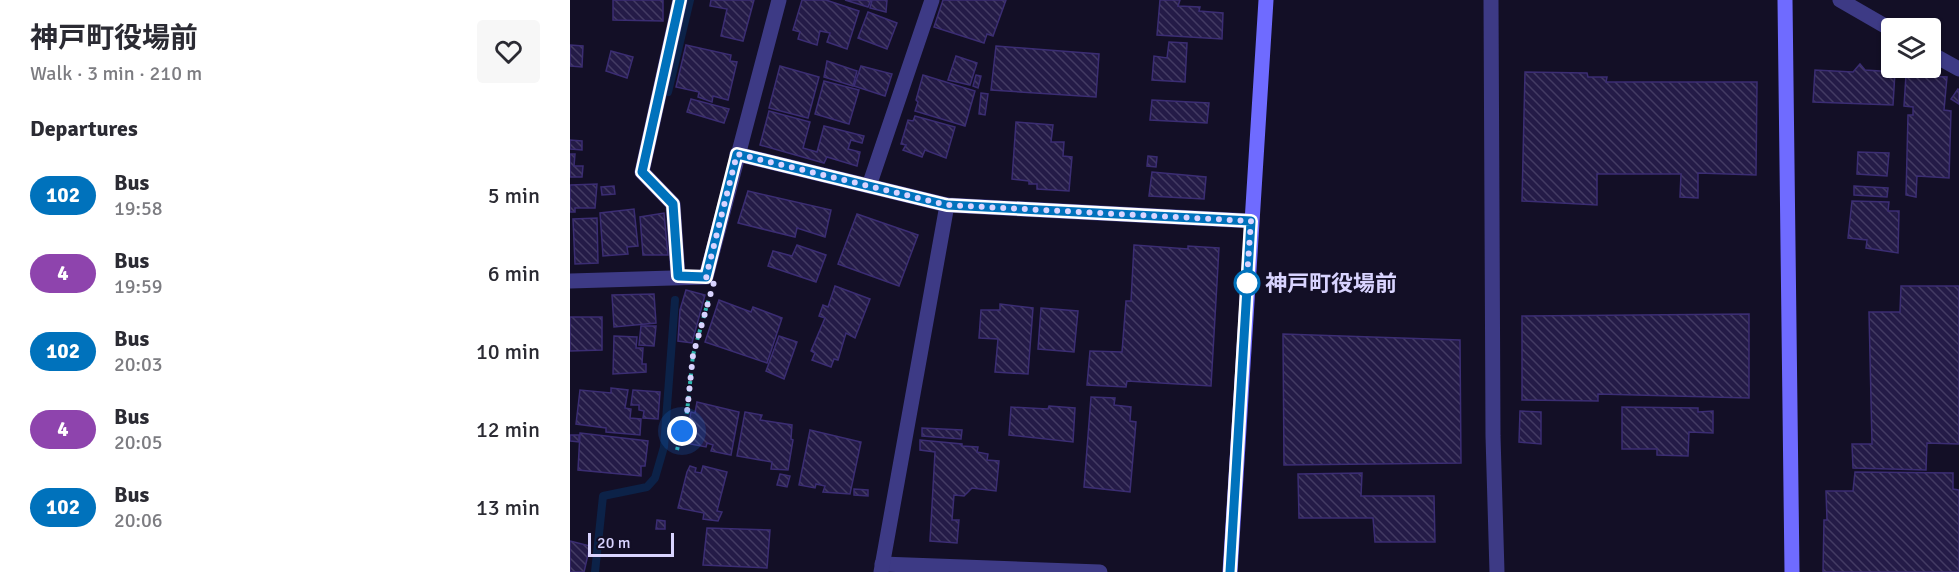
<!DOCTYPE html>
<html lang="en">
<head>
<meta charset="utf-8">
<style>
  :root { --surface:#fff; --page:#f7f7f7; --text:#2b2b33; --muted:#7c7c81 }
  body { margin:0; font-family:Signika,"Noto Sans JP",sans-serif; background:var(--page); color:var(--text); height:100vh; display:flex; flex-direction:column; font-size:22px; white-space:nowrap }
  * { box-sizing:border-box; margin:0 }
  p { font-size:20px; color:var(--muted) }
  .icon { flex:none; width:33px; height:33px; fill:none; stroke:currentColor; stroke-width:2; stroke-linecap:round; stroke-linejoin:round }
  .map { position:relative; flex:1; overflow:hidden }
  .drawer { display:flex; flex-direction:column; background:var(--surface); width:570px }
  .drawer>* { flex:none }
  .badge { padding:0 12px; border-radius:20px; font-size:21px; line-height:39px }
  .controls { position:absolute; left:1311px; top:18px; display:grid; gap:12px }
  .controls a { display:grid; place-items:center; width:60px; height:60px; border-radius:6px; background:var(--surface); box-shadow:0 2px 4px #0004; font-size:30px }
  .scale { position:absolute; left:18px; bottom:15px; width:86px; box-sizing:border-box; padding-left:6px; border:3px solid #d9d4ff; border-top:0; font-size:16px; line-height:21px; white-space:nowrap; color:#d9d4ff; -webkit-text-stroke:4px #130f26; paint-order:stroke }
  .you { position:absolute; width:30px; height:30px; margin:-15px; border:4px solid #fff; border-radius:50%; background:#1a73e8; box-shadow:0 0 0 9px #1a73e833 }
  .map>.badge { position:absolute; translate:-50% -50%; box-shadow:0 0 0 3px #fff }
  h2 { padding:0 30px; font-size:22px; line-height:54px }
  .round { display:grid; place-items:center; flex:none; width:63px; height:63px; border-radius:6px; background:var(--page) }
  .summary { display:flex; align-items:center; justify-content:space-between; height:102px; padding:0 30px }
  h1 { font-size:28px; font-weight:700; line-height:45px }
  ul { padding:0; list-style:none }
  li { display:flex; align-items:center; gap:18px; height:78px; padding:0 30px }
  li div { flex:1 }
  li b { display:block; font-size:22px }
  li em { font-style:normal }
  li .badge { min-width:66px; font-weight:700; text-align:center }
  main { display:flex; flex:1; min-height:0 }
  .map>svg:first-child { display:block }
</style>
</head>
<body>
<main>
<section class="drawer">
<div class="summary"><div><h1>神戸町役場前</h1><p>Walk · 3 min · 210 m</p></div><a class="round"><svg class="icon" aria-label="heart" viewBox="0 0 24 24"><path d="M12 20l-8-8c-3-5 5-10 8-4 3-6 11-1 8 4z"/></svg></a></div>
<h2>Departures</h2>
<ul>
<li><span class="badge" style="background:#0072bc;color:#fff">102</span><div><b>Bus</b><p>19:58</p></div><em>5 min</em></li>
<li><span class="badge" style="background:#8e44ad;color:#fff">4</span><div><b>Bus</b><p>19:59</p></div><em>6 min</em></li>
<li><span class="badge" style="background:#0072bc;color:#fff">102</span><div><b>Bus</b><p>20:03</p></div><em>10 min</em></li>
<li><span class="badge" style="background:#8e44ad;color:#fff">4</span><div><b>Bus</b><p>20:05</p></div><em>12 min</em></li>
<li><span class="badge" style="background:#0072bc;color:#fff">102</span><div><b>Bus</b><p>20:06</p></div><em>13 min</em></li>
</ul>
</section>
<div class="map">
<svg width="1389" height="572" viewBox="0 0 1389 572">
  <defs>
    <pattern id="building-back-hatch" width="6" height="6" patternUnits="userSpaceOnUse" patternTransform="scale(1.5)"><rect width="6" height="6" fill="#241b47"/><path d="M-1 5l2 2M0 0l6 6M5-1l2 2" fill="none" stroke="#433b63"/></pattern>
  </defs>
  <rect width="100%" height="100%" fill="#130f26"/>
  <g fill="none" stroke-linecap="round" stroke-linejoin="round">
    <g stroke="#0c2248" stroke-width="8">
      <polyline points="98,92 120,0"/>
      <polyline points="25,572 33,496 77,487 85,478 94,447 105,300"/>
    </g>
  </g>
  <g fill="url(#building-back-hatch)" stroke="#3b2d73" stroke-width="1.5">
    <polygon points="43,0 93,0 93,21 43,20"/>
    <polygon points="141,0 184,0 173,41 151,36 157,9 140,6"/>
    <polygon points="232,0 256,0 289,11 277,49 257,42 260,33 250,31 247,45 228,39 230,32 223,30"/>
    <polygon points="275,0 301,0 298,7"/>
    <polygon points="302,0 317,0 316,12 300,8"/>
    <polygon points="373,0 436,0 423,36 417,34 414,43 364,27"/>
    <polygon points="590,0 610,0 608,6 630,7 629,11 653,13 652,39 587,35"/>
    <polygon points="298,12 327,23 317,49 288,38"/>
    <polygon points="599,42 617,43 615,82 582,80 584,56 597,58"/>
    <polygon points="0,45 13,46 12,67 0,66"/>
    <polygon points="116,45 161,55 160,61 167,62 158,100 143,96 142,102 128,97 129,92 106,87"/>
    <polygon points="426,46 529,54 526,97 421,90"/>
    <polygon points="41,51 63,57 57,78 36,71"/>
    <polygon points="386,56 407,63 400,85 378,80"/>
    <polygon points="257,61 287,71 283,86 254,77"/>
    <polygon points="1290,64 1295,70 1325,72 1323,105 1243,102 1245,70 1283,72"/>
    <polygon points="210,66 249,77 238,118 199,108"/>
    <polygon points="291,66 322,74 315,96 284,86"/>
    <polygon points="955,72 1017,73 1018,77 1037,77 1036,82 1187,82 1186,175 1128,173 1128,198 1110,197 1111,174 1027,174 1027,205 952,201"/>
    <polygon points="353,75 405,91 395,126 345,111 348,102 346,100"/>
    <polygon points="406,75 411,76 408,88 403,86"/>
    <polygon points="1336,75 1377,77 1374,110 1381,111 1379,178 1347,176 1346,197 1336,195 1338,115 1343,115 1343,107 1334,106"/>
    <polygon points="254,81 289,90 279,124 245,114"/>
    <polygon points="1388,89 1389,90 1389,104 1381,99"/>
    <polygon points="411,93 418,94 415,115 409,114"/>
    <polygon points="121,99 159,109 154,123 117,112"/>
    <polygon points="582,100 639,103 637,123 580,120"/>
    <polygon points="199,111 240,122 233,148 247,152 254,126 294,136 292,143 281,140 278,149 290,152 287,166 257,157 254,163 190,145"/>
    <polygon points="345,116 385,127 376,158 355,150 352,157 333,150 336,145 331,144 338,120 343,121"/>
    <polygon points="446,122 483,125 481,142 494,142 493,156 502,157 499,191 467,189 467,184 459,184 459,181 442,179"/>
    <polygon points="0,140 12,141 12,150 0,149"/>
    <polygon points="1288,152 1319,153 1317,176 1287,174"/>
    <polygon points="0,154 5,154 4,166 13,166 12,177 0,177"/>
    <polygon points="578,156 587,157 586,167 577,166"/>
    <polygon points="582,172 636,177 634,199 579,196"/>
    <polygon points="27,184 25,208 5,208 5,212 0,212 0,185"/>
    <polygon points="44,186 45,194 32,195 31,187"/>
    <polygon points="1284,186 1318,188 1317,197 1284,195"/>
    <polygon points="178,191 261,210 255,237 227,228 225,237 168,223"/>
    <polygon points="1282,201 1319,202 1318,211 1329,211 1328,253 1296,248 1297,240 1278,238"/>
    <polygon points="64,209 68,246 57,247 58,254 33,256 30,213"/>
    <polygon points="94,213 98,255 73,255 70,217"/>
    <polygon points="287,214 348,235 329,286 268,264"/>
    <polygon points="27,218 28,263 5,264 3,219"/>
    <polygon points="227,245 256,255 246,282 198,266 203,251 222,256"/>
    <polygon points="564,245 618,249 618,246 649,248 641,386 557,381 556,387 517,385 520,351 552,352 556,301 561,301"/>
    <polygon points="265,286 300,299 285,338 276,333 268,360 264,359 261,367 242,360 245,353 241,351 255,318 249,316 253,305 258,307"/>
    <polygon points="1331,286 1389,286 1389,444 1357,443 1356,470 1283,468 1282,444 1302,444 1299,312 1330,312"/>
    <polygon points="116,290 135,295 122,343 108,341 110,310"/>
    <polygon points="84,294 86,323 44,327 42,295"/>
    <polygon points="149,300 181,312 183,307 212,318 197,363 135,342"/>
    <polygon points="430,304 463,308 458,374 425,372 428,339 409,338 411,310 430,310"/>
    <polygon points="471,308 508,311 504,352 468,349"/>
    <polygon points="1179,314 1179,398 1028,394 1028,401 952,400 952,316"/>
    <polygon points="0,317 32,317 32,350 0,351"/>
    <polygon points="71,326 86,326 84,346 69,345"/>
    <polygon points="713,334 890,340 891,463 714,465"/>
    <polygon points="44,336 67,337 66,348 73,348 72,364 76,364 76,372 43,374"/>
    <polygon points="209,336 227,342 214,379 196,371"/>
    <polygon points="41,388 58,390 55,408 61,409 60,418 71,419 70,435 36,432 36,428 6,424 10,390 41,393"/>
    <polygon points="63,390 90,392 88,419 73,418 74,411 69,410 69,405 61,405"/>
    <polygon points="521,397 545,398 544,405 561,407 560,421 566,422 560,492 514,487"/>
    <polygon points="127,402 169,412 161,455 141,451 143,445 137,443 136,447 115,443 121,412 125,413"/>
    <polygon points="479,406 505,408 503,442 439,435 441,407 478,409"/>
    <polygon points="1052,407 1128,408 1128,412 1143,411 1143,433 1119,432 1118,456 1087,455 1087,449 1052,449"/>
    <polygon points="950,411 971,412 971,444 949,442"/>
    <polygon points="175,412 192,415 190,420 222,425 221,439 223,440 218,470 201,469 202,462 167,456"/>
    <polygon points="352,428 392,430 391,439 352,436"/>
    <polygon points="240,430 291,442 280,494 253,492 255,486 246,484 245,488 229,485"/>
    <polygon points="10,433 78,441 75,466 71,466 71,476 8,470"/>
    <polygon points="0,435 9,435 9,442 0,441"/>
    <polygon points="350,440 392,444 392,446 408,447 407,452 418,454 417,460 429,461 426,491 402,488 394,496 384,495 382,520 389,520 387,543 360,541 365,452 350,450"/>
    <polygon points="120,466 126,468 125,472 131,473 133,466 157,472 147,511 152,512 148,521 133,519 134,513 108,508 117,472"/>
    <polygon points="1285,472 1383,473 1383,489 1389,490 1389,572 1253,572 1254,520 1257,520 1256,491 1283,491"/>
    <polygon points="792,473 791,496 864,496 865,542 805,542 803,518 729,518 728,474"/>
    <polygon points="210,474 220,476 217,487 207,485"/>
    <polygon points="284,489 298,490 298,496 284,495"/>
    <polygon points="87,520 95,521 95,529 86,529"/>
    <polygon points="137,528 200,530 197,568 133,565"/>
    <polygon points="0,541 20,546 14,572 0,572"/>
  </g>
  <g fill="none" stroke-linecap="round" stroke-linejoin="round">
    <polyline stroke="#2fb8b0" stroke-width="4" stroke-dasharray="3 4.5" stroke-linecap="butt" points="107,450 117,412 123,355 139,298"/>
    <g stroke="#3d3a85" stroke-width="15">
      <polyline points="921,0 923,436 927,572"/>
      <polyline points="1270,0 1322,30"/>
      <polyline points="1360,53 1389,69"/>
      <polyline points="167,154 377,205 681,221"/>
      <polyline points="299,186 362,0"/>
      <polyline points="108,276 103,204 72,172 110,0"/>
      <polyline points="0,281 136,277 209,0"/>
      <polyline points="312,564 530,572"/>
      <polyline points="311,572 377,205"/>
    </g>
    <g stroke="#6f6bff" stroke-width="15">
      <polyline points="1215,0 1222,572"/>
      <polyline points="660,572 696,0"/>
    </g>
  </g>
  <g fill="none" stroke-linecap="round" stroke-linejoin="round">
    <g stroke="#fff" stroke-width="14">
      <polyline id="line" points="110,0 72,172 103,204 108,276 136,277 167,154 377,205 681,221 660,572"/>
    </g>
    <use href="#line" stroke="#0072bc" stroke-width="9"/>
    <polyline stroke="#d9d4ff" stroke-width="6" stroke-dasharray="0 10.8" points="112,431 117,412 123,355 144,282 136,277 167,154 377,205 681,221 676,291 677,283"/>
  </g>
  <circle fill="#fff" stroke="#0072bc" stroke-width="3" cx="677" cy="283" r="12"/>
  <g text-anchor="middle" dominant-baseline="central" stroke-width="4.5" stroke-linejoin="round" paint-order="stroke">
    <g font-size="22" font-weight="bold" fill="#d9d4ff" stroke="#130f26" text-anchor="start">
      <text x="695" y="283">神戸町役場前</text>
    </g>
  </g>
</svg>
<div class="controls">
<a><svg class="icon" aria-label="layers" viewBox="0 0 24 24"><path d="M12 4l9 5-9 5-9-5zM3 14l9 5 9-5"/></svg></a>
</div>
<div class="scale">20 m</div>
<div class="you" style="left:112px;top:431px"></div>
</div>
</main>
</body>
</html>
